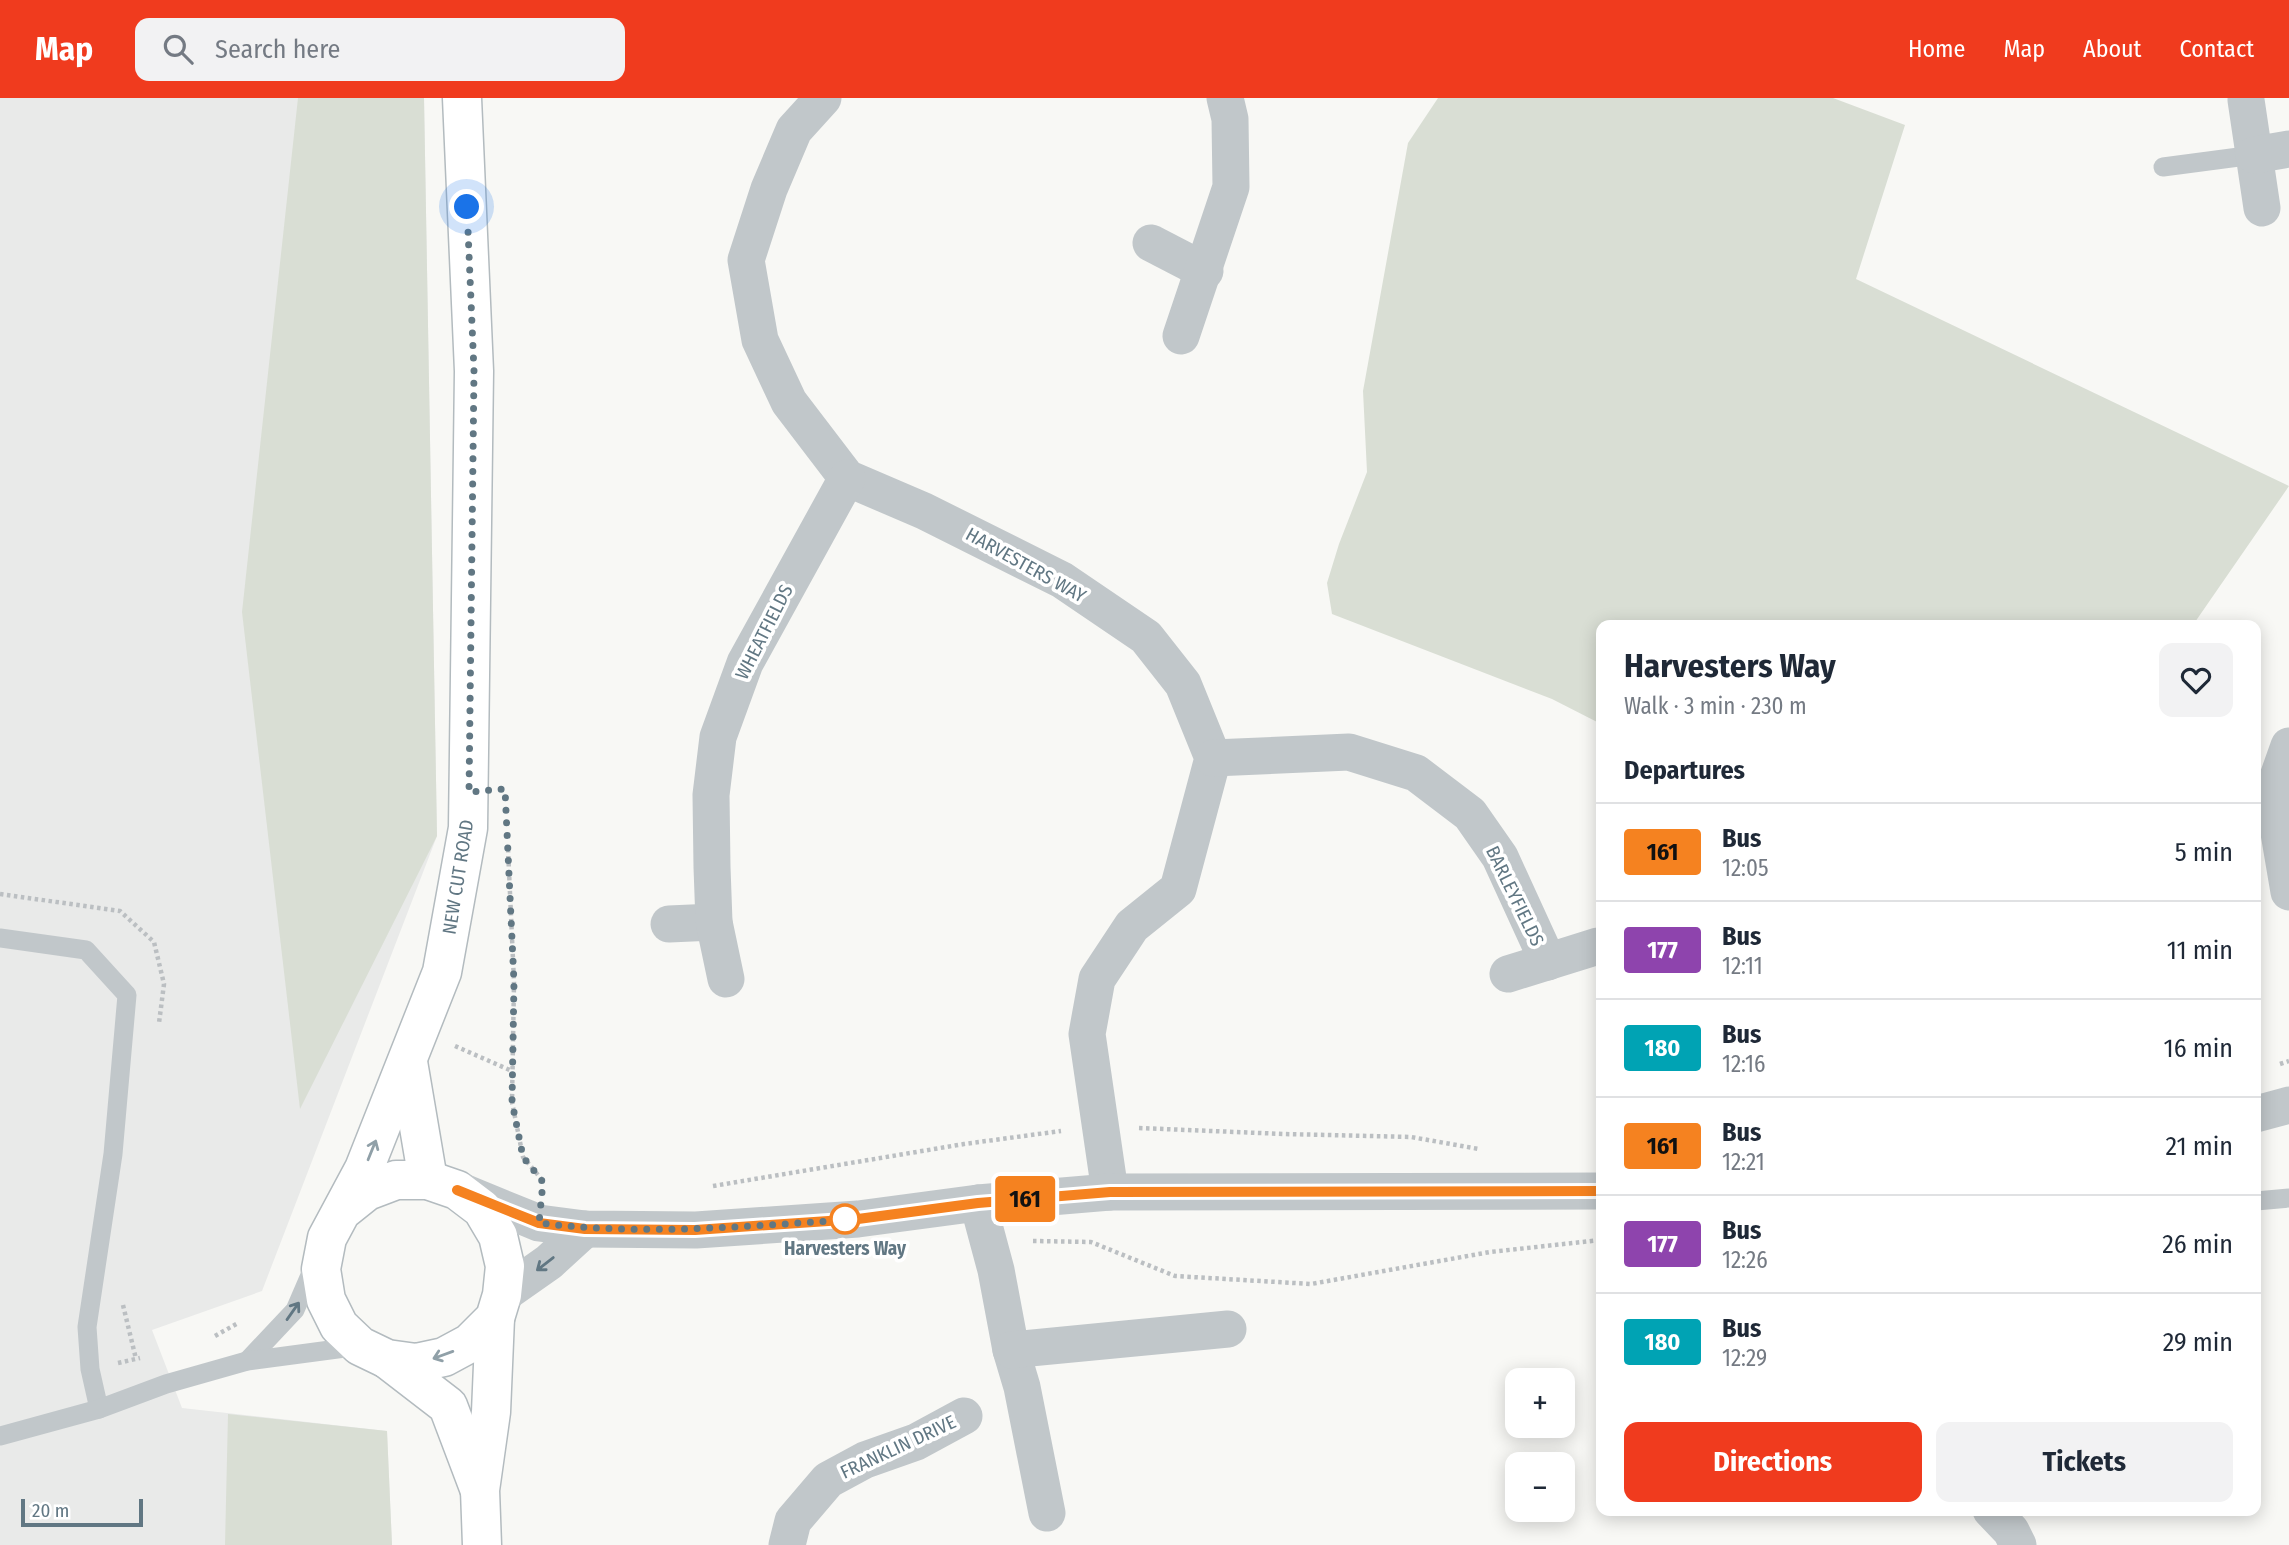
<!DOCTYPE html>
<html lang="en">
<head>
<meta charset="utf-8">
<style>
  :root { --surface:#fff; --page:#f2f2f3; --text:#1f2937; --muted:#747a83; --line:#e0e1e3; --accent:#f03b1e }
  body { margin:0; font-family:"Fira Sans Condensed",sans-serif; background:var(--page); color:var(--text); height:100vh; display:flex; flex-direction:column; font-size:26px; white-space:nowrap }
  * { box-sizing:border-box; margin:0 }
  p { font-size:23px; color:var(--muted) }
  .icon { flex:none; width:38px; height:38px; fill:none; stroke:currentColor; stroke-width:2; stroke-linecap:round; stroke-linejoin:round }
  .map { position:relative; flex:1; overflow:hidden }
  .details { position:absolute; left:1596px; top:522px; width:665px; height:896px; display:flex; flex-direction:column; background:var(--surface); border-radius:14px; box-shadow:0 4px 18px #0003 }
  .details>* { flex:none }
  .badge { padding:0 14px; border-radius:5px; font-size:24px; line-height:46px }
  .buttons { position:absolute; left:1505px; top:1270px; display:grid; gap:14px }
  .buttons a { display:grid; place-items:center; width:70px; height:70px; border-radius:14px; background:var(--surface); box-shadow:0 4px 18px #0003; font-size:35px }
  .scale { position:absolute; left:21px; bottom:18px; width:122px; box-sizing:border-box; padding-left:7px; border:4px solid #617783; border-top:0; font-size:19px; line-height:24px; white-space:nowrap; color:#617783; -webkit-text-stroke:5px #fff; paint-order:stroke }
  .you { position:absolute; width:35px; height:35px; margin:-18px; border:5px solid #fff; border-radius:50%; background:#1a73e8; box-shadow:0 0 0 10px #1a73e833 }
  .map>.badge { position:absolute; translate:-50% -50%; box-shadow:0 0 0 4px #fff }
  h2 { padding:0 28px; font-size:26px; line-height:63px }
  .round { display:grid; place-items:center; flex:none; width:74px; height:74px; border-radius:14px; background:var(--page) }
  .overview { display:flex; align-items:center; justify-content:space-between; height:119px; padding:0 28px }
  h1 { font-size:33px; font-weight:700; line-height:52px }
  .primary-button { display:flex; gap:14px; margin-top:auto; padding:14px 28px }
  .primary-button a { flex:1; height:80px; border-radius:14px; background:var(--accent); color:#fff; font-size:28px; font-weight:700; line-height:80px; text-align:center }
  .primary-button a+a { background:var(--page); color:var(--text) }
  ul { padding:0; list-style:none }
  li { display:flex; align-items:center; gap:21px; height:98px; padding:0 28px; border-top:2px solid var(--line) }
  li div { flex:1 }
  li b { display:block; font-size:26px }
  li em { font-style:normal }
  li .badge { min-width:77px; font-weight:700; text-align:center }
  header { display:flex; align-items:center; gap:42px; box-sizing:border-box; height:98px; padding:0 35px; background:var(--accent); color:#fff }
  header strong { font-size:33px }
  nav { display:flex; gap:38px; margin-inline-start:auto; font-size:24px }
  .search { width:490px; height:63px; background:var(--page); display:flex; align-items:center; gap:18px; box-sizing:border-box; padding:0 24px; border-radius:14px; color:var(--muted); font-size:26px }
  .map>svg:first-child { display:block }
</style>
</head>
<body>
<header>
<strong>Map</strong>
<div class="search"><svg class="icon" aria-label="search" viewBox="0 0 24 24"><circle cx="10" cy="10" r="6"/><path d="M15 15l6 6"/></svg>Search here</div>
<nav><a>Home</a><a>Map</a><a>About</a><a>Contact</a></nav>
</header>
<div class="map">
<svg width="2289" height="1447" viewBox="0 0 2289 1447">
  <rect width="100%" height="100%" fill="#f8f8f5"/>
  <polygon fill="#e9eae9" points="0,0 424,0 437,738 262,1193 152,1232 182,1310 387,1333 392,1447 0,1447"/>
  <g fill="#d9ded4">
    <polygon points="298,0 424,0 437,738 300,1011 242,514"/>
    <polygon points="1438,0 1833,0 1905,27 1856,181 2289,388 2193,527 1601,527 1601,626 1552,601 1332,516 1327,485 1339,446 1367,374 1363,293 1408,45"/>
    <polygon points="228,1316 387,1333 392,1447 225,1447"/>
  </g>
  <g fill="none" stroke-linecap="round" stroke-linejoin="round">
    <g stroke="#b3bbbf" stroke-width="41">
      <g id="secondary">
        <polyline points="408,964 428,1082"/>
        <polyline points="342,1113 367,1093 396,1082 428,1082 457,1092 482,1111 498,1138 505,1168 502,1197 495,1220 470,1245 444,1259 416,1265 387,1261 360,1248 339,1228 326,1202 321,1171 327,1140 364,1071 442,874 468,730 474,273 462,0"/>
        <polyline points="387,1261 448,1308 479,1390"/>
        <polyline points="482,1447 480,1392 491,1314 495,1220"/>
      </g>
    </g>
    <g stroke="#bbbfc2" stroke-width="4.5" stroke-dasharray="3.5 3.5" stroke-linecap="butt">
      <polyline points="508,751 514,884 512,1004 523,1059 543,1083"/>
      <polyline points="0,796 120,813 154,844 164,886 159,925"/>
      <polyline points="455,948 512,973"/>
      <polyline points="2280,966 2289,963"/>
      <polyline points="1139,1030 1284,1036 1411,1039 1479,1051"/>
      <polyline points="713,1088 964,1046 1061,1033"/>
      <polyline points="1033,1143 1091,1144 1175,1178 1311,1186 1490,1154 1601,1142"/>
      <polyline points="123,1207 136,1261"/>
      <polyline points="215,1238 238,1225"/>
      <polyline points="118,1265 140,1260"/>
    </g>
    <g stroke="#c1c7ca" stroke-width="19">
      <polyline points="2163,69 2254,57"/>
      <polyline points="0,840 86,852 127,897 113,1056 87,1229 90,1271 99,1311"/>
      <polyline points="2256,1103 2289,1100"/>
      <polyline points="247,1263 295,1212 314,1168"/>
      <polyline points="0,1338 99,1311 166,1286 247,1263 360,1248"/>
    </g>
    <g stroke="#c1c7ca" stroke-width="37">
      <polyline points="823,0 794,32 769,91 746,162 760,242 789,304 847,380 924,413 1062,482 1146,539 1183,586 1213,660 1178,791 1132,828 1097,881 1087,936 1110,1094"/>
      <polyline points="2246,2 2262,110"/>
      <polyline points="2254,57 2289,51"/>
      <polyline points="1151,145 1205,173"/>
      <polyline points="1181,238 1231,89 1230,21 1225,0"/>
      <polyline points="2289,648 2278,679 2279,735 2289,794"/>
      <polyline points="1213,660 1349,654 1416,675 1470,716 1500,759 1548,864"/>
      <polyline points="669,826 714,824"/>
      <polyline points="1508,876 1598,848"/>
      <polyline points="726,881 714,824 712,769 711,697 718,639 745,565 847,380"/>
      <polyline points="2256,1016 2289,1007"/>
      <polyline points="458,1092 539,1125 585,1131 696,1132 858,1121 978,1105 1110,1094 1601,1093"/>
      <polyline points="978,1105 996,1172 1011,1252 1022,1289 1047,1415"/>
      <polyline points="502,1197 549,1164 585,1131"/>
      <polyline points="1011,1252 1228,1231"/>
      <polyline points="1991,1412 2011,1433 2018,1447"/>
      <polyline points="787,1447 793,1423 828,1382 865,1362 916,1344 964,1318"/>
    </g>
    <use href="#secondary" stroke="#fff" stroke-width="38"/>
  </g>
  <defs><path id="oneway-shaft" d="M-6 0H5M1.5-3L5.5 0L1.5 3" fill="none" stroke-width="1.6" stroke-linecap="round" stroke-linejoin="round" transform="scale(1.75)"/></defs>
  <g stroke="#90a0a8">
    <use href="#oneway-shaft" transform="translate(372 1052) rotate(-68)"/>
    <use href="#oneway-shaft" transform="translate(443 1257) rotate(160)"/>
  </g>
  <g stroke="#617783">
    <use href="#oneway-shaft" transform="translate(545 1166) rotate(142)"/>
    <use href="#oneway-shaft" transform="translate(293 1213) rotate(-55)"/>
  </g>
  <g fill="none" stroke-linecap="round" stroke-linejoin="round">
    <g stroke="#fff" stroke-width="16">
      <polyline id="line" points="457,1092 539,1125 585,1131 695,1132 858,1121 978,1105 1110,1094 1601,1093"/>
    </g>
    <use href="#line" stroke="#f58220" stroke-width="10"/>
    <path stroke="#617783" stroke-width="7" stroke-dasharray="0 12.6" d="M 467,109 L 474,273 L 469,694 L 505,691 L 514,884 L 512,1004 L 523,1059 L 543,1084 L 539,1125 C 645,1138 752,1128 858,1121 L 845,1121"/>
  </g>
  <circle fill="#fff" stroke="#f58220" stroke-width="3.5" cx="845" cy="1121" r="14"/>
  <g text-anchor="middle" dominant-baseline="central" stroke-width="7" stroke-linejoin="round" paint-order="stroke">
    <g font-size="19" fill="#617783" stroke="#fff">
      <text transform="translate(1026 467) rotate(29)">HARVESTERS WAY</text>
      <text transform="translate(764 534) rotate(-63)">WHEATFIELDS</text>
      <text transform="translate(458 779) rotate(-81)">NEW CUT ROAD</text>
      <text transform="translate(1515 798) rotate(64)">BARLEYFIELDS</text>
      <text transform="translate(898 1349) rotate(-25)">FRANKLIN DRIVE</text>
    </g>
    <g font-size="19" font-weight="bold" fill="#617783" stroke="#fff">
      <text x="845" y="1150">Harvesters Way</text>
    </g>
  </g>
</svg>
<div class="buttons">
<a>+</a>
<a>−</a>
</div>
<div class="scale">20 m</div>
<div class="you" style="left:467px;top:109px"></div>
<b class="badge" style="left:1025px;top:1101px;background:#f58220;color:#111">161</b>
<section class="details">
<div class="overview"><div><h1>Harvesters Way</h1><p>Walk · 3 min · 230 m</p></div><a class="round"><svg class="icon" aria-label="heart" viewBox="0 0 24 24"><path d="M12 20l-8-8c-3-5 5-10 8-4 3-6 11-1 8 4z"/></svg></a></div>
<h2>Departures</h2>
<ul>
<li><span class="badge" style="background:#f58220;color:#111">161</span><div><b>Bus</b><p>12:05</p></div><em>5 min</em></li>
<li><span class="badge" style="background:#8e44ad;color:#fff">177</span><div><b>Bus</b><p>12:11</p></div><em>11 min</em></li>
<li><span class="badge" style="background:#00a3b4;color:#fff">180</span><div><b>Bus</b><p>12:16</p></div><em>16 min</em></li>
<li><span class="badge" style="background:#f58220;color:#111">161</span><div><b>Bus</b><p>12:21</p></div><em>21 min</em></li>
<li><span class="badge" style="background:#8e44ad;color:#fff">177</span><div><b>Bus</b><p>12:26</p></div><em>26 min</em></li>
<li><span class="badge" style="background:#00a3b4;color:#fff">180</span><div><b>Bus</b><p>12:29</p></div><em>29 min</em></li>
</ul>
<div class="primary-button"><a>Directions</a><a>Tickets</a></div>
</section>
</div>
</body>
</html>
